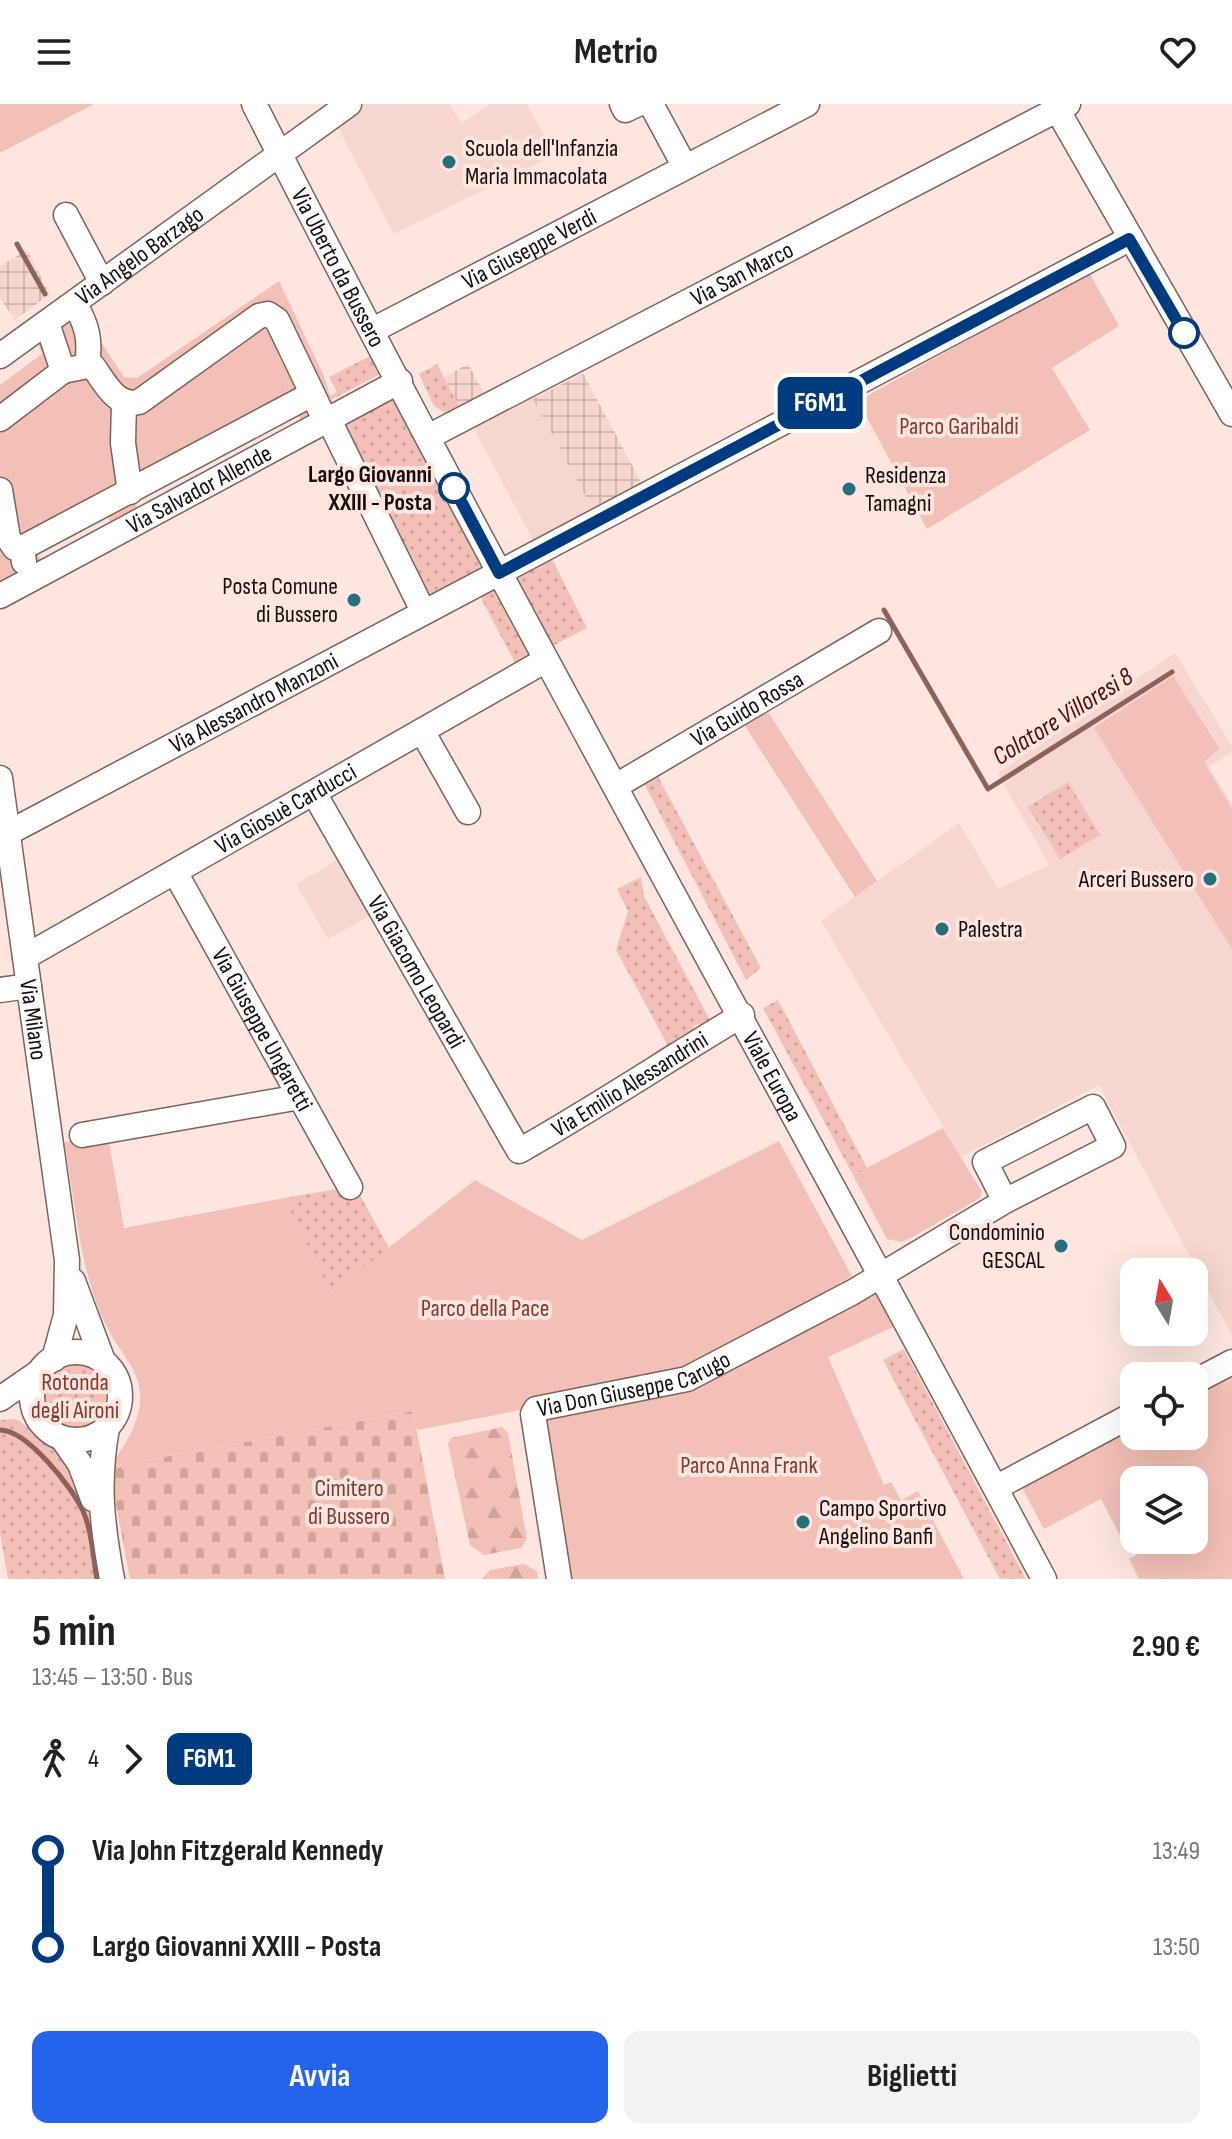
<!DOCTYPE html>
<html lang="it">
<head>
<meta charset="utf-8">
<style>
  :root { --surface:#fff; --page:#f2f2f2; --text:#202124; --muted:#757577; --accent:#2563eb }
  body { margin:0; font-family:"Sofia Sans Condensed",sans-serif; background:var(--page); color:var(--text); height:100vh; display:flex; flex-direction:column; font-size:30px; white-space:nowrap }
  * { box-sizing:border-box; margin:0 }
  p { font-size:26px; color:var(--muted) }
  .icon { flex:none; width:44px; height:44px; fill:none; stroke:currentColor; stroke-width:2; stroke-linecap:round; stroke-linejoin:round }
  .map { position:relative; height:1475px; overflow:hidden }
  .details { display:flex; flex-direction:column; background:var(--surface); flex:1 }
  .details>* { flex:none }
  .badge { padding:0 16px; border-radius:12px; font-size:28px; line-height:52px }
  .needle { width:52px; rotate:349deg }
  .tools { position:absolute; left:1120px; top:1154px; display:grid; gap:16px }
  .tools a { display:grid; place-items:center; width:88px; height:88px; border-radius:16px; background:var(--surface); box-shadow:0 8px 32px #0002; font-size:40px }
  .map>.badge { position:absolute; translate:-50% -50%; box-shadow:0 0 0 4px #fff }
  .legs { display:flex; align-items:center; gap:12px; height:88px; padding:0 32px; font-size:26px }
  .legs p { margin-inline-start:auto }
  .head { display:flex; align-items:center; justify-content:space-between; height:136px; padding:0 32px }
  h1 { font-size:44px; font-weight:700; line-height:60px }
  .action { display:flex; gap:16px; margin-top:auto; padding:16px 32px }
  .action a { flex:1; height:92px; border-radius:16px; background:var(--accent); color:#fff; font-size:32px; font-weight:700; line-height:92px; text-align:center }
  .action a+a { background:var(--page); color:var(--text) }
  ul { padding:0 32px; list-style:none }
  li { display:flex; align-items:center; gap:28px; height:96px; font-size:30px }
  li i { display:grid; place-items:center; width:12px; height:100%; margin:0 10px; background:currentColor }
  li i::after { content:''; width:20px; height:20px; margin:-10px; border:6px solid; border-radius:50%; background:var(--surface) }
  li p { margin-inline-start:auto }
  li:first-child i { background:linear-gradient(#0000 50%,currentColor 0) }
  li:last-child i { background:linear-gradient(currentColor 50%,#0000 0) }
  header { display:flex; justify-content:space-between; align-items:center; height:104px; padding:0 32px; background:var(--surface); font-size:36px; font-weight:700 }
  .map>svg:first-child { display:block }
</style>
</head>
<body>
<header><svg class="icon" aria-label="menu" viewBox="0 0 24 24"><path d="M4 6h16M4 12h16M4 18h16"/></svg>Metrio<svg class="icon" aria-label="heart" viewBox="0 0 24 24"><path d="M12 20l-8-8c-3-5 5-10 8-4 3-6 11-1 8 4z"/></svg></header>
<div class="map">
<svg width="1232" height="1475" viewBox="0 0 1232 1475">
  <defs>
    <pattern id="industrial-grid" width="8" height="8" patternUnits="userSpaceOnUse" patternTransform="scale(2)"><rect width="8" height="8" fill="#f5d6d0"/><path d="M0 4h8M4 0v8" fill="none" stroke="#d1b6b1"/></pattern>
    <pattern id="grass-dots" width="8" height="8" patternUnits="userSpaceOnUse" patternTransform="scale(2)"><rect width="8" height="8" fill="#f2c0b6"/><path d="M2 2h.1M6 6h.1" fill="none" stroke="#cfa49b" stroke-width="1.8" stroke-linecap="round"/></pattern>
    <pattern id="forest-firs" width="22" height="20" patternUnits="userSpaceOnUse" patternTransform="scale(2)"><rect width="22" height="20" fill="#f2c0b6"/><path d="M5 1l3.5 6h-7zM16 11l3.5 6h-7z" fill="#cfa49b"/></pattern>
    <pattern id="cemetery-stones" width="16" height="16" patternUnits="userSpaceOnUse" patternTransform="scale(2)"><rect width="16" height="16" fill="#f2c0b6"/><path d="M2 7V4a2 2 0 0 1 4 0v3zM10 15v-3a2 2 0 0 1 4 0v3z" fill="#cfa49b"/></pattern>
  </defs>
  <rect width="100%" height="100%" fill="#fee5e0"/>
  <g fill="#f5d6d0">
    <polygon points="364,0 449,0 462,19 490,0 526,0 556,50 394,130 336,20"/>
    <polygon points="531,290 594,408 535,440 472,321"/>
    <polygon points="1175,549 1232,642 1232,648 1209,663 1232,700 1232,1232 1099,981 961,1053 821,817 959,719 998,785 1049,761 998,669"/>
    <polygon points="342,754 373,810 328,835 296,780"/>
  </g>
  <g fill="url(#industrial-grid)">
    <polygon points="27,146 50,190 15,216 0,194 0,162"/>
    <polygon points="468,260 486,293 461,306 444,273"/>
    <polygon points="583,269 643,382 594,408 533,295"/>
  </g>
  <g fill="url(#grass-dots)">
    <polygon points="374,250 384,268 329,297 319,297 337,288 329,273"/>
    <polygon points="437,260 461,306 449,311 434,302 419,270"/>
    <polygon points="399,281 501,469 548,447 587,524 516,561 474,481 424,505 332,317"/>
    <polygon points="655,667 761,864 746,876 644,679"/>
    <polygon points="1068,678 1100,731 1060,755 1028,703"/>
    <polygon points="641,773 644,792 712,920 702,926 698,920 693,922 696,929 573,1005 667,940 616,846 628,807 617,785"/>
    <polygon points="778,896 867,1064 853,1071 763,904"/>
    <polygon points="355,1082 389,1144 331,1189 284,1094"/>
    <polygon points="904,1245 1026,1475 1000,1475 883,1256"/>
    <circle cx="75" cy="1292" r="31"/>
    <polygon points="16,1315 58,1344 83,1382 104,1475 8,1475 0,1429 0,1316"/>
  </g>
  <g fill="url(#forest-firs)">
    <polygon points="502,1323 508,1329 527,1435 521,1444 484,1451 470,1441 448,1340 451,1334"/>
    <polygon points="524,1460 537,1467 538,1475 482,1475 490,1466"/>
  </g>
  <polygon fill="url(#cemetery-stones)" points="413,1307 445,1475 130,1475 109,1363"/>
  <g fill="#f2c0b6" fill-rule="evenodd">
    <polygon points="0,0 94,0 0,49"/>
    <polygon points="1089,168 1119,222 1052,264 1090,326 927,425 858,297"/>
    <polygon points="279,177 324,272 336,311 307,327 297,309 133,396 143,415 116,430 105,408 35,445 46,466 0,482 0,281 42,250 35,232 77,202 124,273 137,274"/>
    <polygon points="1173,572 1219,644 1204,658 1232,705 1232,845 1094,624"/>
    <polygon points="768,608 877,777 855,793 745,622"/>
    <polygon points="943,1024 982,1088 980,1094 911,1134 901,1138 887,1135 853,1071"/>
    <path d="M 108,1032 L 124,1124 L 284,1094 L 331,1189 L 475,1076 L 582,1136 L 779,1037 L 852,1172 L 726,1246 L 873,1171 L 900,1220 L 828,1253 L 884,1381 L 891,1378 L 901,1396 L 918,1387 L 964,1475 L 558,1475 L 532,1304 L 417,1326 L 413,1307 L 109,1363 C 123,1344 138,1323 140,1298 C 142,1267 122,1252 109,1227 C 79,1171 76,1099 64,1038 Z"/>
    <path d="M 1232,1273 L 1232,1475 L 1139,1475 L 1129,1455 L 1138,1450 L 1131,1438 L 1125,1441 L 1101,1395 L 1044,1425 L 1021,1382 L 1134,1323 L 1134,1332 L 1194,1332 L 1194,1292 ZM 1134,1376 L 1194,1376 L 1194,1436 L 1134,1436 Z"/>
  </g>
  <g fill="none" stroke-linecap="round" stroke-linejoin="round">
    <g stroke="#8e625a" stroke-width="5">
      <polyline points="17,140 45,190"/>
      <polyline points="884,506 988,685 1172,568"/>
      <path d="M 0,1326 C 27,1326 72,1383 83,1407 C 92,1427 93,1454 97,1475"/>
    </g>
    <g stroke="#7d625d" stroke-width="27">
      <g id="minor">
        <path id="s1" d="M 254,0 C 507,497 782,983 1044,1475"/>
        <polyline points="622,0 625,6 638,0"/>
        <polyline points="651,0 685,63"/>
        <polyline points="1054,0 1232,310"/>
        <polyline points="66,111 102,179"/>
        <path d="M 74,199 C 87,220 91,236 87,261"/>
        <path id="s2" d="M 373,226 L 807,0"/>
        <path id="s3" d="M 0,252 L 349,0"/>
        <path d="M 63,267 L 92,261 C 104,277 116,304 139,298 L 259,212 L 268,210 L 277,216 L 326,318"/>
        <polyline points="124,299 123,339 130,388"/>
        <polyline points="0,315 63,267 47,219"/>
        <polyline points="329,316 423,507"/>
        <path id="s4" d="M 428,333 L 1068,0"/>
        <polyline points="0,386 8,434 15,444 22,444 24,458"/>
        <polyline points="22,444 312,290"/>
        <path id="s5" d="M 0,492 L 400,277"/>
        <polyline points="422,627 468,708"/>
        <path id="s6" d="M 0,674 L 67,1156 L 66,1211 L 54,1255"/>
        <path id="s7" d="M 616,682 L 879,527"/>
        <path id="s8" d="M 314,689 L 519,1047 C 595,1004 667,956 742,911"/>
        <path id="s9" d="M 8,729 L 1129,135"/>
        <path id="s10" d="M 175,768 L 350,1083"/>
        <path id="s11" d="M 25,853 L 546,556"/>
        <polyline points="0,886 29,882"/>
        <polyline points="82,1031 300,993"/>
        <polyline points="73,1177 103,1257"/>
        <circle cx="76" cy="1292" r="44"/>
        <polyline points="1194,1278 1232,1258"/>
        <polyline points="0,1295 39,1268"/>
        <path d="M 107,1324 C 97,1380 102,1420 112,1475"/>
        <polyline points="62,1334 80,1360 93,1395"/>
        <polyline points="997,1383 1134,1310"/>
        <path id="s12" d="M 559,1475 L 533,1310 L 536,1305 L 687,1275 L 853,1188 L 1005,1097 L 1113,1042 L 1093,1003 L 985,1058 L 1005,1097"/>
      </g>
    </g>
    <use href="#minor" stroke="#fff" stroke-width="24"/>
  </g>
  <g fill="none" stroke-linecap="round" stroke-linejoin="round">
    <g stroke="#fff" stroke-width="18">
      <polyline id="line-1" points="454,384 499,469 1129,135 1184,229"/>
    </g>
    <use href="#line-1" stroke="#003b80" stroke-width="12"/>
  </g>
  <g fill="#286f7c" stroke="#fee5e0" stroke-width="3">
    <circle cx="449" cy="58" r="8"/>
    <circle cx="849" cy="385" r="8"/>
    <circle cx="354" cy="496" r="8"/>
    <circle cx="1210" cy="775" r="8"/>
    <circle cx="942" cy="825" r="8"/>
    <circle cx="1061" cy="1142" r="8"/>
    <circle cx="803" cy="1418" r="8"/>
  </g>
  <g fill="#fff" stroke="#003b80" stroke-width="4">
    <circle cx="1184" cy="229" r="14"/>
    <circle cx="454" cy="384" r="14"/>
  </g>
  <g text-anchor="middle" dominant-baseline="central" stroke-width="8" stroke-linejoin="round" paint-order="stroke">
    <g font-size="24" fill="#160c0b" stroke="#fee5e0" text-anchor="start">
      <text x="465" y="44">Scuola dell'Infanzia<tspan x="465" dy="28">Maria Immacolata</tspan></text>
      <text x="865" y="371">Residenza<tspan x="865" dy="28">Tamagni</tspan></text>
      <text x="338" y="482" text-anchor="end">Posta Comune<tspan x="338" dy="28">di Bussero</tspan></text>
      <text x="1194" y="775" text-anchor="end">Arceri Bussero</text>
      <text x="958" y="825">Palestra</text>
      <text x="1045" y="1128" text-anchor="end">Condominio<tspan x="1045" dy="28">GESCAL</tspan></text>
      <text x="819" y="1404">Campo Sportivo<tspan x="819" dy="28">Angelino Banfi</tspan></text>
    </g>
    <g font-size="24" fill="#160c0b" stroke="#fee5e0">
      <text stroke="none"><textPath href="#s2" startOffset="176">Via Giuseppe Verdi</textPath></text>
      <text stroke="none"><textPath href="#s3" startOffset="172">Via Angelo Barzago</textPath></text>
      <text stroke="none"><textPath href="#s1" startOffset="184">Via Uberto da Bussero</textPath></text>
      <text stroke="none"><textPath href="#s4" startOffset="354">Via San Marco</textPath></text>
      <text stroke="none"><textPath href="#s5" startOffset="226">Via Salvador Allende</textPath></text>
      <text stroke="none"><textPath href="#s9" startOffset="278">Via Alessandro Manzoni</textPath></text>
      <text stroke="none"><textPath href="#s7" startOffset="152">Via Guido Rossa</textPath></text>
      <text stroke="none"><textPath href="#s11" startOffset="300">Via Giosuè Carducci</textPath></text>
      <text stroke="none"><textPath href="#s8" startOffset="206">Via Giacomo Leopardi</textPath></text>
      <text stroke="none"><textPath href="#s6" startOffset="244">Via Milano</textPath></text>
      <text stroke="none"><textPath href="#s10" startOffset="180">Via Giuseppe Ungaretti</textPath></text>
      <text stroke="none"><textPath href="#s1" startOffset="1102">Viale Europa</textPath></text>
      <text stroke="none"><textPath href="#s8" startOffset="542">Via Emilio Alessandrini</textPath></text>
      <text stroke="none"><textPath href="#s12" startOffset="274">Via Don Giuseppe Carugo</textPath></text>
    </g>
    <g font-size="24" fill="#833a2e" stroke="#fee5e0">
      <text x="959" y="322">Parco Garibaldi</text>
      <text x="485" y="1204">Parco della Pace</text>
      <text x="75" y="1278">Rotonda<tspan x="75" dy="28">degli Aironi</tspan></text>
      <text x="749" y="1361">Parco Anna Frank</text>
      <text x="349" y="1384">Cimitero<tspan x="349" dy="28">di Bussero</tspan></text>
    </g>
    <g font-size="24" font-weight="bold" fill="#160c0b" stroke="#fee5e0" text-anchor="end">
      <text x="432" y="370">Largo Giovanni<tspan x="432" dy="28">XXIII - Posta</tspan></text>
    </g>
    <g font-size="26" font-style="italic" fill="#550e05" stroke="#fee5e0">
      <text transform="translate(1063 613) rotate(-32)">Colatore Villoresi 8</text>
    </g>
  </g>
</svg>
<div class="tools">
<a><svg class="needle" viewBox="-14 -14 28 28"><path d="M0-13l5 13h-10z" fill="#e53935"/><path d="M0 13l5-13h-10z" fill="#757577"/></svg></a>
<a><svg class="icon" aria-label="locate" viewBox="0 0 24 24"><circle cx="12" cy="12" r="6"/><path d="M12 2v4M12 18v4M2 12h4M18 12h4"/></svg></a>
<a><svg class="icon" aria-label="layers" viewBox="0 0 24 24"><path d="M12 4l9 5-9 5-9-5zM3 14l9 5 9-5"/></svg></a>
</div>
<b class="badge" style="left:820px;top:299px;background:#003b80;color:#fff">F6M1</b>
</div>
<section class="details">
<div class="head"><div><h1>5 min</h1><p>13:45 – 13:50 · Bus</p></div><b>2.90 €</b></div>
<div class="legs"><svg class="icon" aria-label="walk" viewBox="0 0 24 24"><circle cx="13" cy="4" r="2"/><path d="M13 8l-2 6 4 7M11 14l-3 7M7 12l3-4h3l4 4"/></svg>4<svg class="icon" aria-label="forward" viewBox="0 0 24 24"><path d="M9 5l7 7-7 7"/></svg><b class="badge" style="background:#003b80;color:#fff">F6M1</b></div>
<ul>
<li><i style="color:#003b80"></i><b>Via John Fitzgerald Kennedy</b><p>13:49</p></li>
<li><i style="color:#003b80"></i><b>Largo Giovanni XXIII - Posta</b><p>13:50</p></li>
</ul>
<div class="action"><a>Avvia</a><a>Biglietti</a></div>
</section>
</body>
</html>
